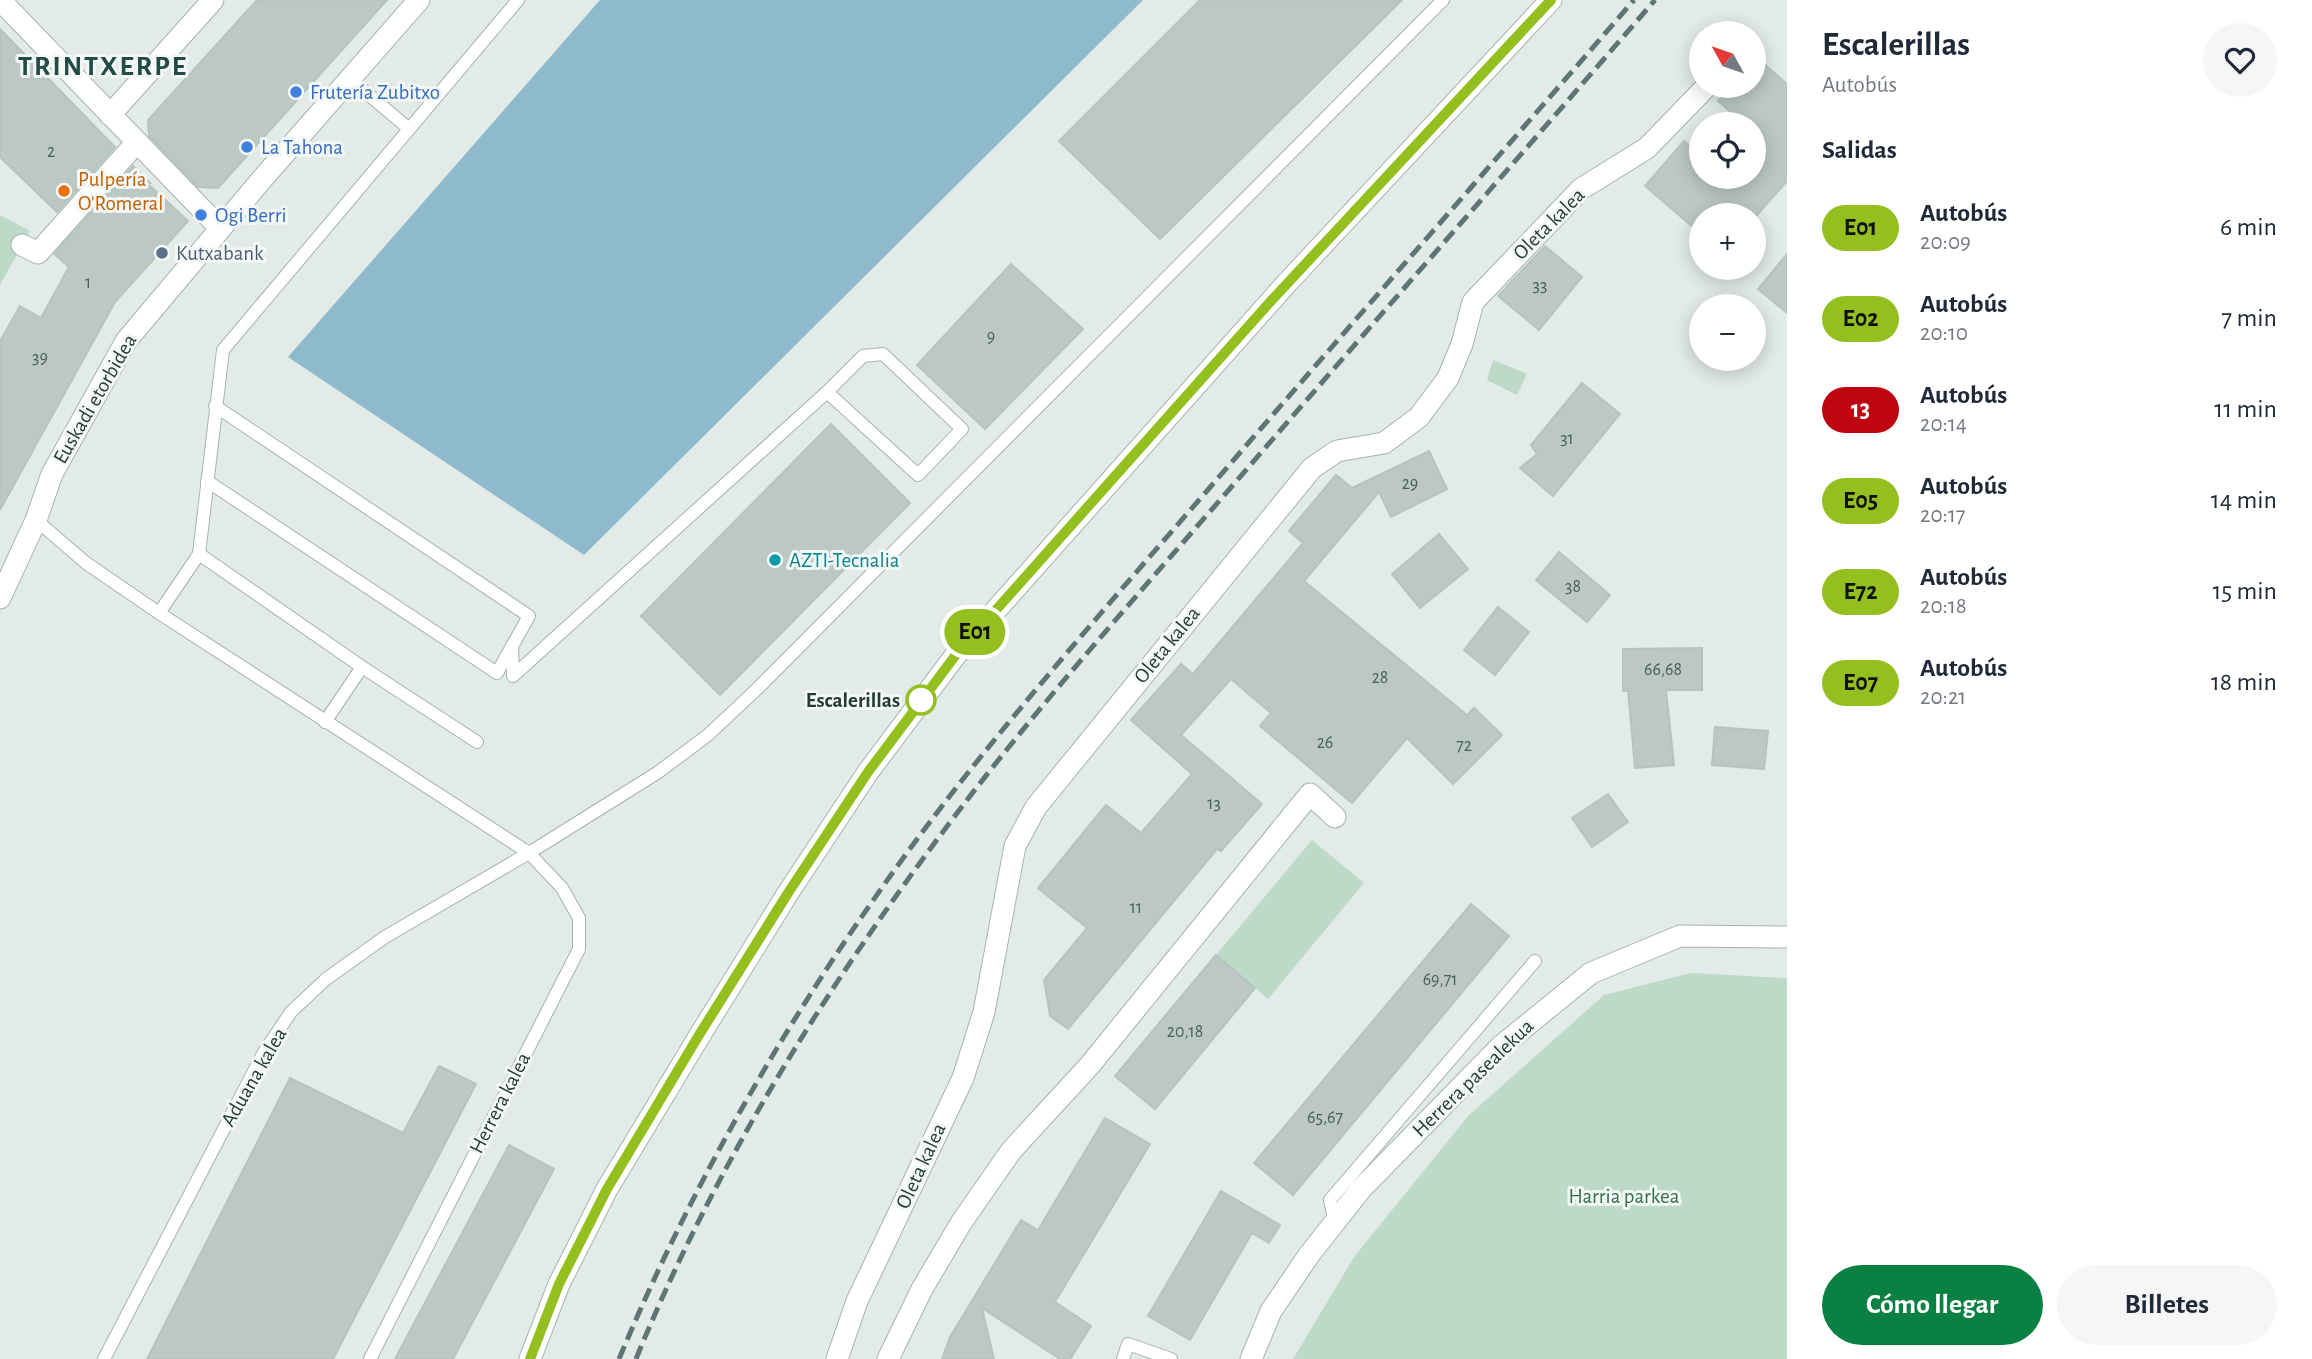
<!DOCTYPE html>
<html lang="es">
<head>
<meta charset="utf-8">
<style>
  :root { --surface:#fff; --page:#f6f6f7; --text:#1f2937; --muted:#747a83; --accent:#0b8043 }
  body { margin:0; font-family:"Alegreya Sans",sans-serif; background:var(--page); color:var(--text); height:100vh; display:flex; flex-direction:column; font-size:26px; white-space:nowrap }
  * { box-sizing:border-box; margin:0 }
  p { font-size:23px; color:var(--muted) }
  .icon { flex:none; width:38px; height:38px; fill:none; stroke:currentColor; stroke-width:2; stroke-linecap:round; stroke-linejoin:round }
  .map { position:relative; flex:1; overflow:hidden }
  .sheet { display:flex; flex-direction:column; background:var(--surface); width:525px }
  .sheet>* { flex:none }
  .badge { padding:0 14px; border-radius:23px; font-size:24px; line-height:46px }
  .needle { width:46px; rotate:310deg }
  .buttons { position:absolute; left:1689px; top:21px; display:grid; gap:14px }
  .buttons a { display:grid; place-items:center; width:77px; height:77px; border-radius:50%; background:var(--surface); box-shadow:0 4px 18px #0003; font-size:35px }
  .map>.badge { position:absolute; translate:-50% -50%; box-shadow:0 0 0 4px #fff }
  h2 { padding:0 35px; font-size:26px; line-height:63px }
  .round { display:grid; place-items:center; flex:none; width:74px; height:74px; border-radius:37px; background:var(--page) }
  .head { display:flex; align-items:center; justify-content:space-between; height:119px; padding:0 35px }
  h1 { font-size:33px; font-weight:600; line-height:52px }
  .button { display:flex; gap:14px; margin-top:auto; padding:14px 35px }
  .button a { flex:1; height:80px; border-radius:42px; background:var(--accent); color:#fff; font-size:28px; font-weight:600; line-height:80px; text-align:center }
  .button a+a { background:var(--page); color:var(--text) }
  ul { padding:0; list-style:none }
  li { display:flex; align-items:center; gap:21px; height:91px; padding:0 35px }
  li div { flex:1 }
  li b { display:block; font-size:26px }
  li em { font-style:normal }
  li .badge { min-width:77px; font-weight:700; text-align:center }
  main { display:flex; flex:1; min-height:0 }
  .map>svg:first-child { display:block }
</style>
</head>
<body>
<main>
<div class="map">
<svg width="1787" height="1359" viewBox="0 0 1787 1359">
  <rect width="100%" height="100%" fill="#e2ebe8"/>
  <g fill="#bddac9">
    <polygon points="0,215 30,231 0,285"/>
    <polygon points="1493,360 1527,374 1517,395 1487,380"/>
    <polygon points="1312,840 1364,883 1268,999 1216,955"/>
    <polygon points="1691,973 1787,978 1787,1359 1293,1359 1354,1257 1468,1116 1604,995"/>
  </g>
  <polygon fill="#8fbacb" points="600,0 1143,0 584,555 288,357"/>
  <g fill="#bbc8c5" stroke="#b5c4c0" stroke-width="2">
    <polygon points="257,0 387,0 218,188 198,187 149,136 148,120"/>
    <polygon points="1200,0 1402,0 1160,239 1059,141"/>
    <polygon points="0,29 115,147 57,212 0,157"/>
    <polygon points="1754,55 1787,84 1787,181 1757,215 1701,215 1701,234 1645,186 1684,141 1701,156 1701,177 1754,177 1754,124 1745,124 1718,101 1731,86 1754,86"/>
    <polygon points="133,166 150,183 147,183 188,221 115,302 0,510 0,341 20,306 41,318 69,267 54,254"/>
    <polygon points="1545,246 1582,277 1539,330 1498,296"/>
    <polygon points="1787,254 1787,313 1758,289"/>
    <polygon points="1011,264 1083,329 985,429 917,365"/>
    <polygon points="1582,383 1620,414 1553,496 1520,468 1537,454 1531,445"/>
    <polygon points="831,424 910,503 720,695 641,616"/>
    <polygon points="1429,451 1447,489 1391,517 1379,492 1304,581 1467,715 1474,708 1502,735 1453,784 1407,738 1352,803 1260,726 1271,713 1231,679 1181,735 1262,804 1221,851 1217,849 1068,1029 1050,1016 1044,980 1087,928 1038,888 1106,805 1141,833 1192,774 1131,720 1181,664 1193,674 1303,543 1289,531 1336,475 1352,488"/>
    <polygon points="1439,534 1468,569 1420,608 1392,574"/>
    <polygon points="1559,552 1610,595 1587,622 1536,580"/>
    <polygon points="1498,607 1529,632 1495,675 1464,650"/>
    <polygon points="1702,648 1702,690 1666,690 1674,765 1635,768 1628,691 1623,691 1623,649"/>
    <polygon points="1715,727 1768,731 1764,769 1712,765"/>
    <polygon points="1608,794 1628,822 1592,847 1572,818"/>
    <polygon points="1471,904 1509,936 1293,1195 1254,1163"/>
    <polygon points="1216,955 1255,988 1155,1109 1115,1076"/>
    <polygon points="439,1066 476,1084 333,1359 147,1359 290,1078 403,1133"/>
    <polygon points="1105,1118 1150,1144 1055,1302 1091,1326 1070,1359 1060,1359 982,1308 994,1359 942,1359 950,1337 1021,1220 1038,1230"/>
    <polygon points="509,1145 554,1169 453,1359 395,1359"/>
    <polygon points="1221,1191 1280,1225 1269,1243 1252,1233 1190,1340 1148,1316"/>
  </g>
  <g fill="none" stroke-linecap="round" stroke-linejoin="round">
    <g stroke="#a5b3af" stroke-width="14">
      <g id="lane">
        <polyline points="350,79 408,128"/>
        <polyline points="207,481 497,673 529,616 215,406"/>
        <polyline points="36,520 86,563 159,613 529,853 657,773 708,735 757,689 1443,0"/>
        <polyline points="199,554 362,667 477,742"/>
        <polyline points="159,613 199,554 223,350 518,0"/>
        <polyline points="512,646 513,676 827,392 863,356 883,354 962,429 918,475 827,392"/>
        <polyline points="325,722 362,667"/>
        <polyline points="1335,1222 1330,1200 1535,961"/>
        <polyline points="104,1359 264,1052 291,1012 326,979 385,937 529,853 562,888 579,918 579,949 370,1359"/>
        <polyline points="1123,1359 1128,1344 1171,1359"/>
      </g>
    </g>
    <g stroke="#a5b3af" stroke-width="23">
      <g id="street">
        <polyline points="0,0 220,228"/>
        <polyline points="110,115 213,0"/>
        <polyline points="22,245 38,253 137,142"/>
        <polyline points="0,598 36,520 52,474 126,341 263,178 419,0"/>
        <polyline points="837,1359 857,1301 963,1078 984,1012 1015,846 1036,807 1312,468 1337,451 1384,443 1419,417 1448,378 1462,344 1473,302 1581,189 1647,148 1707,86"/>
        <polyline points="888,1359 922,1289 961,1223 1011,1151 1090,1065 1310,794 1335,817"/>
        <polyline points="1251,1359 1271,1311 1309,1255 1361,1189 1500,1047 1591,973 1680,936 1787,937"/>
      </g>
    </g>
    <g stroke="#a2b6b1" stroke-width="23">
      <polyline id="secondary" points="530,1359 559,1284 607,1189 700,1035 788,893 868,772 955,656 1286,284 1551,0"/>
    </g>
    <use href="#lane" stroke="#fff" stroke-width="12"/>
    <use href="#street" stroke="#fff" stroke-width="21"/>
    <use href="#secondary" stroke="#fff" stroke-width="21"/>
    <g stroke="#5e7673" stroke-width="5" stroke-dasharray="14 7" stroke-linecap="butt">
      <path d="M 619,1359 C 706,1151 824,956 963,779 C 1043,678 1128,582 1212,485 C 1352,323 1494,162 1634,0"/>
      <path d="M 636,1359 C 718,1158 835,972 967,800 C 1051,691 1143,589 1233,485 C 1373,323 1515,162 1655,0"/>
    </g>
  </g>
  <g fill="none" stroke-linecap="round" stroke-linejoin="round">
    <g stroke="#fff" stroke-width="16">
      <polyline id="line" points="530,1359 559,1284 607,1189 699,1035 788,893 868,772 955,656 1270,302 1551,0"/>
    </g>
    <use href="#line" stroke="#93c01f" stroke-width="10"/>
  </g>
  <g fill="#3f7fe0" stroke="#f3f8f6" stroke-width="2.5">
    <circle cx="296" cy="92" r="7"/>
    <circle cx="247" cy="147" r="7"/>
    <circle cx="201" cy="215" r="7"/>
  </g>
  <circle fill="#e8710a" stroke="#f3f8f6" stroke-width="2.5" cx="64" cy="191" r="7"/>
  <circle fill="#5c6f8a" stroke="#f3f8f6" stroke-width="2.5" cx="162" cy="253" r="7"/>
  <circle fill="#0f9aa8" stroke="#f3f8f6" stroke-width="2.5" cx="775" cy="560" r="7"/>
  <circle fill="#fff" stroke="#93c01f" stroke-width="3.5" cx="921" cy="700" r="14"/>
  <g text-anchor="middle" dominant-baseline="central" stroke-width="6" stroke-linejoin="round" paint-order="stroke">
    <g font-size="18" fill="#4a5e5a">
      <text x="51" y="152">2</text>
      <text x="88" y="283">1</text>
      <text x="1540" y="286">33</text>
      <text x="991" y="337">9</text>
      <text x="40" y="358">39</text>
      <text x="1567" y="439">31</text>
      <text x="1410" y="484">29</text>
      <text x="1573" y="587">38</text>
      <text x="1663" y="670">66,68</text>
      <text x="1380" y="678">28</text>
      <text x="1325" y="743">26</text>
      <text x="1464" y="746">72</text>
      <text x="1214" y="804">13</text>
      <text x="1136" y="908">11</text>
      <text x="1440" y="980">69,71</text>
      <text x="1185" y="1032">20,18</text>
      <text x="1325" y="1118">65,67</text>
    </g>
    <g font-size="21" fill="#366cbe" stroke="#f3f8f6" text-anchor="start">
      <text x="310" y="92">Frutería Zubitxo</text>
      <text x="261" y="147">La Tahona</text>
      <text x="215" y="215">Ogi Berri</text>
    </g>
    <g font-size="21" fill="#c56008" stroke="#f3f8f6" text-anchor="start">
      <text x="78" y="179">Pulpería<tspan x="78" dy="24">O'Romeral</tspan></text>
    </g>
    <g font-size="21" fill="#243b37" stroke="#f3f8f6">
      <text transform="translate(1549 224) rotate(-45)">Oleta kalea</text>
      <text transform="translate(95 399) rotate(-60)">Euskadi etorbidea</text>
      <text transform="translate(1167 645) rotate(-51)">Oleta kalea</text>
      <text transform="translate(254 1077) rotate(-60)">Aduana kalea</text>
      <text transform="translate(1473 1078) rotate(-44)">Herrera pasealekua</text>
      <text transform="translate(500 1103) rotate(-63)">Herrera kalea</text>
      <text transform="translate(921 1166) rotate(-65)">Oleta kalea</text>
    </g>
    <g font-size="21" fill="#4e5e75" stroke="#f3f8f6" text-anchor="start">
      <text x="176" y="253">Kutxabank</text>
    </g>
    <g font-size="21" fill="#0d838f" stroke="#f3f8f6" text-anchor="start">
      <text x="789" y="560">AZTI-Tecnalia</text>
    </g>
    <g font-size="21" font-weight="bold" fill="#243b37" stroke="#f3f8f6" text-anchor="end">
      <text x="900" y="700">Escalerillas</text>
    </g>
    <g font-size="21" fill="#326e50" stroke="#f3f8f6">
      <text x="1624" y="1196">Harria parkea</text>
    </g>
    <g font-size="28" font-weight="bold" letter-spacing="2" fill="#224b46" stroke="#f3f8f6">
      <text x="103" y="67">TRINTXERPE</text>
    </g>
  </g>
</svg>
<div class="buttons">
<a><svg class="needle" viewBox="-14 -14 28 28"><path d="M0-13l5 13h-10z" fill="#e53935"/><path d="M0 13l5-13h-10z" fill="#747a83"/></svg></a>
<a><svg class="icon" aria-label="locate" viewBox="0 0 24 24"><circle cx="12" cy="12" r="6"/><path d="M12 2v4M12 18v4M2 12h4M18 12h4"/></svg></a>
<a>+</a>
<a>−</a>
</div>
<b class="badge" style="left:975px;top:632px;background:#93c01f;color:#111">E01</b>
</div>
<section class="sheet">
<div class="head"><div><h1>Escalerillas</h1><p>Autobús</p></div><a class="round"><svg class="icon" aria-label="heart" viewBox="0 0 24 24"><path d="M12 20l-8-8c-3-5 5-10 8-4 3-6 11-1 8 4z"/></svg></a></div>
<h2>Salidas</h2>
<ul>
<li><span class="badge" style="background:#93c01f;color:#111">E01</span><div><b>Autobús</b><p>20:09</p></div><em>6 min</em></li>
<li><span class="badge" style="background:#93c01f;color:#111">E02</span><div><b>Autobús</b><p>20:10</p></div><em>7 min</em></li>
<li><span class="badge" style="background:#bf0411;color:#fff">13</span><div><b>Autobús</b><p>20:14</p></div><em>11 min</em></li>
<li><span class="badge" style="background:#93c01f;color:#111">E05</span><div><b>Autobús</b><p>20:17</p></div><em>14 min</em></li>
<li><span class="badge" style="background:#93c01f;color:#111">E72</span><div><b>Autobús</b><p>20:18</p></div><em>15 min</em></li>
<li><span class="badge" style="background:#93c01f;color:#111">E07</span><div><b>Autobús</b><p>20:21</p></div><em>18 min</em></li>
</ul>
<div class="button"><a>Cómo llegar</a><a>Billetes</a></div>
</section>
</main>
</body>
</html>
